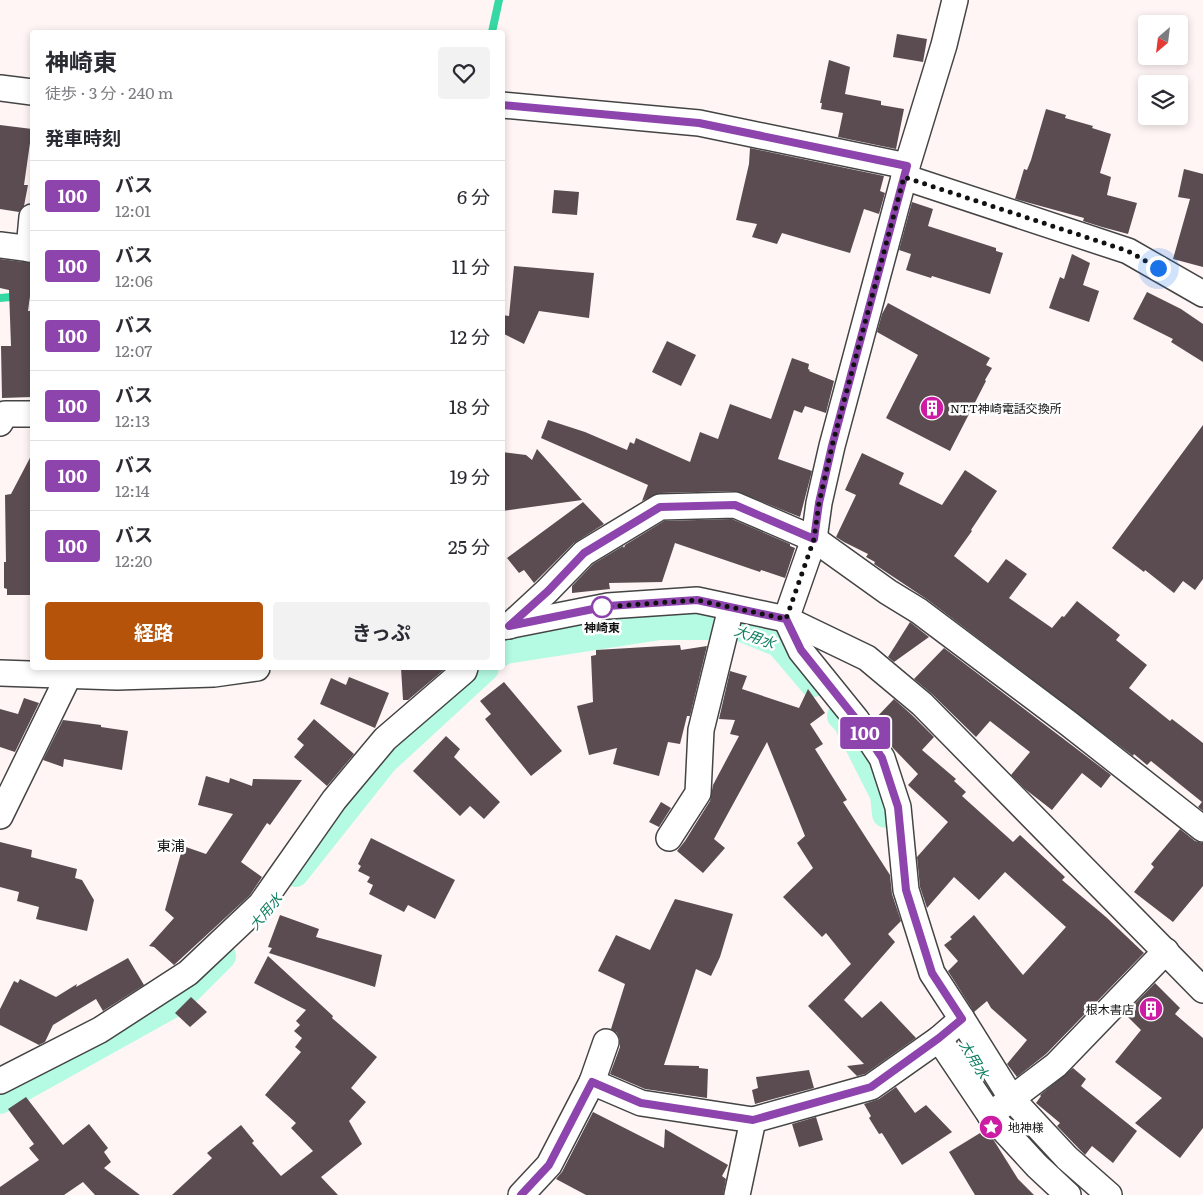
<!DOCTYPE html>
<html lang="ja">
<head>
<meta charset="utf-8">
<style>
  :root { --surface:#fff; --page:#f2f2f3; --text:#2b2b33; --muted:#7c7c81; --line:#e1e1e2; --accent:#b45309 }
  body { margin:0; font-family:Literata,"Noto Sans JP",serif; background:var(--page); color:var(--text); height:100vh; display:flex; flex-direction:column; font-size:19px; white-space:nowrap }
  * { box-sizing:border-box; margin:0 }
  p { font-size:16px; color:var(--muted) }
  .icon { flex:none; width:28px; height:28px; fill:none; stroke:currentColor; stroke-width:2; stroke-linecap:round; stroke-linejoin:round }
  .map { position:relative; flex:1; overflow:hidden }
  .details { position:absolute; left:30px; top:30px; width:475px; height:640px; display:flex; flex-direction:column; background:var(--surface); border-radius:5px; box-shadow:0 2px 8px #0003 }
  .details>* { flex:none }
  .badge { padding:0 10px; border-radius:4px; font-size:18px; line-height:32px }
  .needle { width:32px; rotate:208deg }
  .fabs { position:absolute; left:1138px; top:15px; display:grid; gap:10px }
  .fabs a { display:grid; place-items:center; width:50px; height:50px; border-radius:5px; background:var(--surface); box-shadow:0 2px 8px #0003; font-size:25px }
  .you { position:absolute; width:25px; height:25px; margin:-12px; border:4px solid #fff; border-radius:50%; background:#1a73e8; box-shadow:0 0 0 8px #1a73e833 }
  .map>.badge { position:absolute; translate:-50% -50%; box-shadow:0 0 0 2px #fff }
  h2 { padding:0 15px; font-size:19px; line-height:45px }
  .round { display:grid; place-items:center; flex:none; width:52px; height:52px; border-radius:5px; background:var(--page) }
  .summary { display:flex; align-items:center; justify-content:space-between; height:85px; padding:0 15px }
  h1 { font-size:24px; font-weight:700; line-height:38px }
  .button { display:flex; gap:10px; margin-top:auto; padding:10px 15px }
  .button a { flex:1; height:58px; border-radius:5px; background:var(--accent); color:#fff; font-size:20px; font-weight:700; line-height:58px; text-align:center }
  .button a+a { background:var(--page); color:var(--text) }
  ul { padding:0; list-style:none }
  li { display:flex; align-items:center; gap:15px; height:70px; padding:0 15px; border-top:1px solid var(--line) }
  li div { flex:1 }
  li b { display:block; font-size:19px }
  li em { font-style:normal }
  li .badge { min-width:55px; font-weight:700; text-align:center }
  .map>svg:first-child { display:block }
</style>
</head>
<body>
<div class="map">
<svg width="1203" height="1195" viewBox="0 0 1203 1195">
  <rect width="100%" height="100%" fill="#fff5f5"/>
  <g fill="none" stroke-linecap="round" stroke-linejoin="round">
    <g stroke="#36d8a4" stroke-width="8">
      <polyline points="492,32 499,0"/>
      <polyline points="0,298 32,295"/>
    </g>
    <g stroke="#b5fbe3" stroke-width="28">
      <polyline points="502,652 505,650 660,626 737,626 779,643 813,683"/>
      <polyline points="841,716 847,722 884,795 886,814"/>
      <polyline points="295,873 384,761 485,668"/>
      <polyline points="989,1083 1009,1114 1041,1146"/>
      <polyline points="0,1100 176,1002 222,956"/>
    </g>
  </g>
  <g fill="#5b4c51">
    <polygon points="897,34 927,39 923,62 893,57"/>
    <polygon points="829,60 850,67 845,94 881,101 881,105 904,109 896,149 838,137 843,113 821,109 822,103 820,103"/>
    <polygon points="1046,109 1066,115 1065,118 1093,126 1092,128 1111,134 1100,173 1111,177 1107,195 1137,203 1128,234 1102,227 1083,221 1084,218 1015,199 1024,169 1027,170 1031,160"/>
    <polygon points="0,125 32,129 24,185 28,185 24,206 19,212 0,209"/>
    <polygon points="750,148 884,176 880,191 885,193 879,214 864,209 850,253 782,233 777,244 752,237 757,224 736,220 749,164"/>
    <polygon points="1184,169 1203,174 1203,267 1173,259 1190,199 1178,197"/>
    <polygon points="554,190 579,192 577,215 552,213"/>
    <polygon points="912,202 933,209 928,226 996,248 996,251 1003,253 990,294 932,276 931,278 906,270 911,254 899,250"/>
    <polygon points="1072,254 1090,263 1083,285 1099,291 1089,322 1049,308 1060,277 1064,279"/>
    <polygon points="0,259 32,263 32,280 28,311 32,311 32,397 2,398 1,346 11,346 9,290 0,288"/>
    <polygon points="514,266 594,273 589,318 539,311 524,344 502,333 502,315 509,316"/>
    <polygon points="1147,292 1181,309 1203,324 1203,362 1171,342 1173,339 1133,319"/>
    <polygon points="888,303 990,358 986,365 992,368 985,380 986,381 950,451 886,418 918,355 877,332 882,314"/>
    <polygon points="667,341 696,355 681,386 652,372"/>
    <polygon points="792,358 809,364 808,369 810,370 809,371 834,381 826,413 805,406 802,413 794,410 778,459 812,471 800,517 735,491 660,493 642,501 648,485 541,438 548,420 585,432 627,450 630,442 634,444 636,438 690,462 700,432 718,439 730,404 771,419"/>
    <polygon points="1203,425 1203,579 1195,590 1183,581 1174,593 1145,570 1144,572 1112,548"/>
    <polygon points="537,449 582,500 502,511 502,452 526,455 532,460"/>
    <polygon points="862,453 904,473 899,484 942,505 965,470 997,491 971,530 972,531 954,556 988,583 1006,559 1027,574 1009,598 1052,628 1062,616 1064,617 1077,601 1120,635 1116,640 1147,665 1129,688 1170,721 1172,719 1203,743 1203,811 1198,807 1202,802 1151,761 1147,765 1134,754 1133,756 928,600 874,564 875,562 866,557 868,554 844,542 836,537 856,495 845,490"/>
    <polygon points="32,454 32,595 7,595 7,589 4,588 4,562 6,562 5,495 11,494"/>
    <polygon points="583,502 604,524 574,543 534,583 524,570 519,573 507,558"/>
    <polygon points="732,519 790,544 790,546 795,548 785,578 761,570 760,572 675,543 662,582 609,583 610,589 572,593 572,586 593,564 623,546 624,548 625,545 664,521"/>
    <polygon points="910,622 929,637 894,662 888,657"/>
    <polygon points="680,645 681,650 707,646 690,716 687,716 680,744 668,742 659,776 613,764 617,748 589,755 577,706 593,702 591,656 596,655 596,650"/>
    <polygon points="944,648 1111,775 1101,788 1082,773 1052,810 1025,789 1011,775 1030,752 990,721 976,737 932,694 914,679"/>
    <polygon points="401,668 446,668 408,700 403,700"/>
    <polygon points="730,671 747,676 742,689 799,708 808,689 825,713 810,724 823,744 815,749 847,800 843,802 890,875 892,894 901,921 888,934 895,942 844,1000 862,1018 881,1001 916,1038 865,1074 857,1076 847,1066 864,1064 808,1006 851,964 826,933 822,937 783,897 813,868 797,843 805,836 767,742 714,839 725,848 703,873 677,851 685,841 710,801 713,785 739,736 730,734 735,720 719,719"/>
    <polygon points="349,677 389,693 375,728 320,704 331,678 346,685"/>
    <polygon points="504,682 562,751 531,776 485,719 491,714 480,701"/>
    <polygon points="24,698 39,703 15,752 0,747 0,709 18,714"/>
    <polygon points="894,699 912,715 934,737 922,750 956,779 954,781 966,792 962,796 1013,842 1020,835 1065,877 1062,880 1106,917 1144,953 1046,1054 1017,1077 1007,1064 1027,1040 991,1008 987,1001 974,1012 948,971 958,961 944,945 952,939 950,937 974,915 1023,975 1066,927 1005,872 979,900 954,877 927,908 920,887 917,857 948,822 908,785 918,774 893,748 874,720"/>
    <polygon points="314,719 354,754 327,786 294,757 304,745 297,739"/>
    <polygon points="63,720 101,725 101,727 128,731 122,770 64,759 63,767 43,760"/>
    <polygon points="446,736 460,749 454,757 500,802 484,819 470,806 460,816 413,771"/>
    <polygon points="206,776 229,783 230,778 252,786 253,779 302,780 270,825 267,823 241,862 262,877 250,895 174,965 154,947 149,946 174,918 165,910 183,846 206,854 233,814 198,805"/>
    <polygon points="661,802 671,808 659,827 649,822"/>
    <polygon points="1180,829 1195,841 1203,843 1203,886 1173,922 1134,892 1154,867 1151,864"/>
    <polygon points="371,838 455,880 435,919 408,905 404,912 369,894 373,885 367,882 370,877 358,871 361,866 358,864"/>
    <polygon points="0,842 32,850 31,857 77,869 75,878 82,880 94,900 87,931 36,919 39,907 17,901 19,892 0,887"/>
    <polygon points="675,899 733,914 720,957 711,976 696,969 664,1065 699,1066 699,1068 708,1069 707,1098 645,1089 610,1074 620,1047 620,1040 617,1033 611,1029 625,984 598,971 616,935 650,950"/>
    <polygon points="280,915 319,929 316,937 382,955 375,987 269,953 272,948 268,947"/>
    <polygon points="268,956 333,1016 332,1018 377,1057 351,1088 366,1102 349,1121 362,1144 321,1177 338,1195 172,1195 212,1158 207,1153 241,1125 254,1141 252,1143 281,1176 313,1151 291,1128 296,1123 265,1095 301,1052 295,1047 302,1038 294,1031 300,1025 296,1021 306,1010 254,983"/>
    <polygon points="128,958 144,985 103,1011 96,999 53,1025 45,1042 39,1045 0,1025 0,1009 14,981 18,983 20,979 56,997 77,984 76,987"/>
    <polygon points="1155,983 1180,1008 1175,1014 1203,1038 1203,1128 1180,1158 1135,1123 1162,1098 1115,1062 1141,1030 1125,1014"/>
    <polygon points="191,997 207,1012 190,1027 175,1013"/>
    <polygon points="1073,1068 1086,1079 1081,1086 1137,1131 1113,1163 1092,1146 1085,1155 1057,1126 1060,1123 1036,1103 1041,1096 1040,1095"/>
    <polygon points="809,1070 814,1088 755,1104 752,1090 758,1088 756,1077"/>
    <polygon points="896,1087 915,1113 926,1105 952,1132 902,1165 882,1133 879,1134 869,1118 871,1116 864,1104 879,1099"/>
    <polygon points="26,1097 63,1145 89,1124 108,1148 104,1152 111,1162 104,1168 140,1195 95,1195 83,1182 64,1195 0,1195 0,1187 39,1160 29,1148 34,1144 8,1109"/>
    <polygon points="593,1112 664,1148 665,1129 728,1165 722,1176 726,1179 723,1195 586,1195 556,1179 562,1172"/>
    <polygon points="816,1117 823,1140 799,1147 792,1124"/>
    <polygon points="985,1130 993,1139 1018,1179 1034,1195 975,1195 949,1152"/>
  </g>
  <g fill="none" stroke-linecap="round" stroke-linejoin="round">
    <g stroke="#444" stroke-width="28">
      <g id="minor">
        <polyline points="955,0 944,45 907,166 832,446 819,503 814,539 786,619 801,651 856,719 882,758 898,807 906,890 932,973 962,1019 939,1039 990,1115 1037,1166 1068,1195"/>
        <polyline points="0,88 32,92"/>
        <polyline points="502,105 699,123 907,166"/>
        <polyline points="904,177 1128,251 1203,294"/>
        <polyline points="0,245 32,249"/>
        <polyline points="29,249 32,217"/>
        <polyline points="0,423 5,414 32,414"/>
        <polyline points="509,626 547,591 584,553 660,507 735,505 814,539 888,592 919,611 1068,723 1203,829"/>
        <polyline points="502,627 608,606 697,600 786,619 867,658 922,704 1203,990"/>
        <polyline points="0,673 117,677 214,674 257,668"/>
        <polyline points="0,816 69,675"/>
        <polyline points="669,838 698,793 701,730 731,608"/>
        <polyline points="962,1019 1012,1099 1067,1158 1109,1195"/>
        <polyline points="0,1081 100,1030 188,973 261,904 334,800 385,739 464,671 465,668"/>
        <polyline points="592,1082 606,1042"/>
        <polyline points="990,1115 1056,1065 1166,951"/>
        <polyline points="521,1195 549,1165 592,1082 641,1103 753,1120 871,1087 939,1039"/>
        <polyline points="737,1195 753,1120"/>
      </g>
    </g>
    <use href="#minor" stroke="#fff" stroke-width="25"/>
  </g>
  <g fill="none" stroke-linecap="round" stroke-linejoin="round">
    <g stroke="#fff" stroke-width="11">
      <polyline id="line" points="502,105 699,123 907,166 832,446 819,503 814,539 735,505 660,507 584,553 548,591 509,626 608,606 697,600 786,619 801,650 856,719 882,758 898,807 906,890 932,973 962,1019 939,1038 871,1087 753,1120 641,1103 592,1082 549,1165 521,1195"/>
    </g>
    <use href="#line" stroke="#8e44ad" stroke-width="8"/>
    <polyline stroke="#111" stroke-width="5" stroke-dasharray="0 9" points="602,607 697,600 786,619 814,539 819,503 832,446 904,177 1128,251 1158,268"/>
  </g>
  <defs>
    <g id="building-disc" transform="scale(1.25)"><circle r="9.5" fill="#cd1ca4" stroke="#fff"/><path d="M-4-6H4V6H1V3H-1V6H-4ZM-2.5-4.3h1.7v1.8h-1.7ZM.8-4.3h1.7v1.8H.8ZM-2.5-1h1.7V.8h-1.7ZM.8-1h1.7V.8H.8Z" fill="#fff"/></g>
    <g id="sight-disc" transform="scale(1.25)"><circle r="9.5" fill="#cd1ca4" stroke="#fff"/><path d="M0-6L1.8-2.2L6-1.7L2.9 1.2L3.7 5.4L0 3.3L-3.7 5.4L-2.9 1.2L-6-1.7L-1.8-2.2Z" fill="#fff"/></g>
  </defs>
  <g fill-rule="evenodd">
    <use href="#building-disc" x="932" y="408"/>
    <use href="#building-disc" x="1151" y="1009"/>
    <use href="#sight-disc" x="991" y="1127"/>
  </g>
  <circle fill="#fff" stroke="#8e44ad" stroke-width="2.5" cx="602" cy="607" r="10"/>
  <g text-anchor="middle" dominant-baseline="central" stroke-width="5" stroke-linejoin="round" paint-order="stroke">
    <g font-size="12" fill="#111" stroke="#fff" text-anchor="start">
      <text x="950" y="408">NTT神崎電話交換所</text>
      <text x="1134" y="1009" text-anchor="end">根木書店</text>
      <text x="1008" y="1127">地神様</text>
    </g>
    <g font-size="12" font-weight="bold" fill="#111" stroke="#fff">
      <text x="602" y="627">神崎東</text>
    </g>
    <g font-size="14" font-style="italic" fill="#0f7f5f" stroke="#fff">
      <text transform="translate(755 636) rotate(20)">大用水</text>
      <text transform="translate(265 911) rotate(-50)">大用水</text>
      <text transform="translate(975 1059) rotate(59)">大用水</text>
    </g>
    <g font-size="14" fill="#111" stroke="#fff">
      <text x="171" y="845">東浦</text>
    </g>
  </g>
</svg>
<div class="fabs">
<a><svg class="needle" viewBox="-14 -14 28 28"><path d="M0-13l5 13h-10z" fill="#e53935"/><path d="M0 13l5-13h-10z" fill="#7c7c81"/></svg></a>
<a><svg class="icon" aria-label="layers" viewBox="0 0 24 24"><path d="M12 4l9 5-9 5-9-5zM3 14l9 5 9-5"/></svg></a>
</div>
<div class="you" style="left:1158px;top:268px"></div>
<b class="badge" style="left:865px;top:733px;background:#8e44ad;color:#fff">100</b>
<section class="details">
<div class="summary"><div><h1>神崎東</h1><p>徒歩 · 3 分 · 240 m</p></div><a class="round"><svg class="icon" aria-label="heart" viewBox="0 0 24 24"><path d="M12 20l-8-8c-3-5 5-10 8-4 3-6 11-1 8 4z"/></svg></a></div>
<h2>発車時刻</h2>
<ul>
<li><span class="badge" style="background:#8e44ad;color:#fff">100</span><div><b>バス</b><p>12:01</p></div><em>6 分</em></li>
<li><span class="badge" style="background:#8e44ad;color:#fff">100</span><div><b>バス</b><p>12:06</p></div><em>11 分</em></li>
<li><span class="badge" style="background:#8e44ad;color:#fff">100</span><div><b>バス</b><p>12:07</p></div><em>12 分</em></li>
<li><span class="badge" style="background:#8e44ad;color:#fff">100</span><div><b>バス</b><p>12:13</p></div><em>18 分</em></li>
<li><span class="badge" style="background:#8e44ad;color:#fff">100</span><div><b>バス</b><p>12:14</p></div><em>19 分</em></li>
<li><span class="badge" style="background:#8e44ad;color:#fff">100</span><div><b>バス</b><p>12:20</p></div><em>25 分</em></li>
</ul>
<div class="button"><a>経路</a><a>きっぷ</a></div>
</section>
</div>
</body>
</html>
